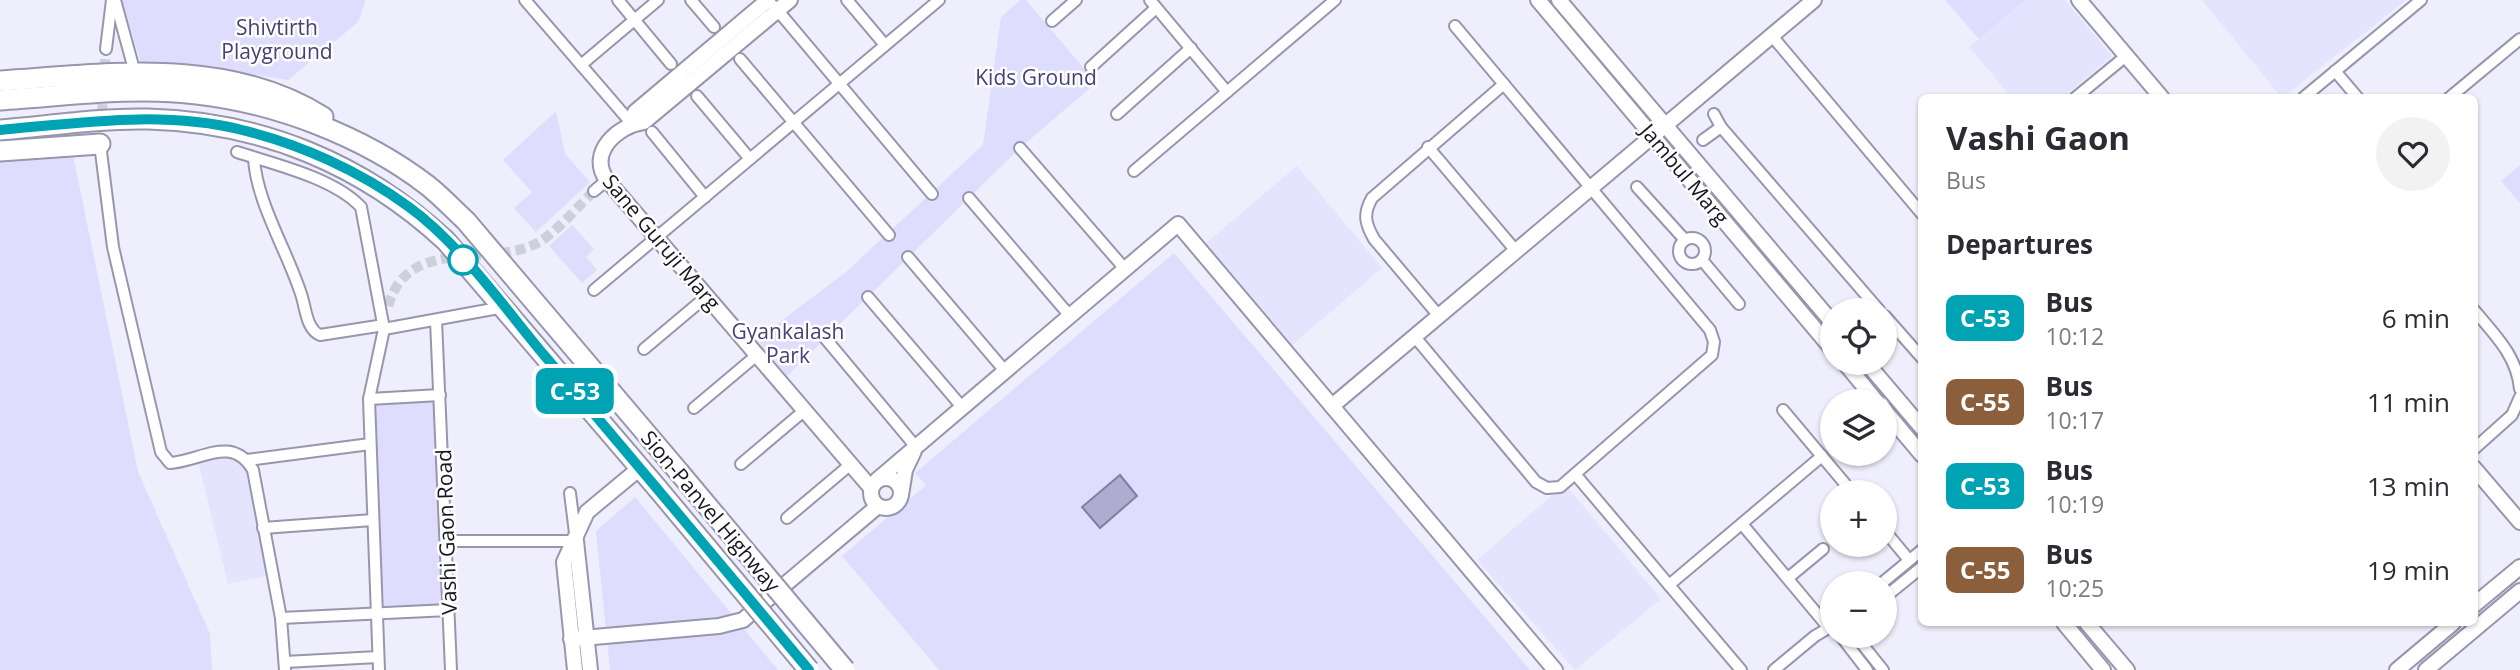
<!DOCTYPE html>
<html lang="en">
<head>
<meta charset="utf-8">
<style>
  :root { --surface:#fff; --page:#f2f2f3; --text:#2b2b33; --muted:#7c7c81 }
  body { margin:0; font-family:"Open Sans",sans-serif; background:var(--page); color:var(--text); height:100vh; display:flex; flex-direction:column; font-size:26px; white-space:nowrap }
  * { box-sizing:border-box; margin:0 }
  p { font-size:23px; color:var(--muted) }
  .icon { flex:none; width:38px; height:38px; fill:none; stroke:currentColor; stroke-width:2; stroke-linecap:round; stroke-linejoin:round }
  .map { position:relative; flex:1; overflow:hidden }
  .sheet { position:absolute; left:1918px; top:94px; width:560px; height:532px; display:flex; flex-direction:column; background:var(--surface); border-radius:10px; box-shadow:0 2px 5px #0004 }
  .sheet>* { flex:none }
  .badge { padding:0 14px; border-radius:10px; font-size:24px; line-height:46px }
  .controls { position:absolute; left:1820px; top:298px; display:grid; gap:14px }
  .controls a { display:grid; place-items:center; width:77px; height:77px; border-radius:50%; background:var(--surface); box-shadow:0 2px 5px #0004; font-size:35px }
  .map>.badge { position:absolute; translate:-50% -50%; box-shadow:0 0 0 4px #fff }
  h2 { padding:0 28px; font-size:26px; line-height:63px }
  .round { display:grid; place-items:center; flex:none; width:74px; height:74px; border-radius:37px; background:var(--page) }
  .summary { display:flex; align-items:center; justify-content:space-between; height:119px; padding:0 28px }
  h1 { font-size:33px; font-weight:700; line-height:52px }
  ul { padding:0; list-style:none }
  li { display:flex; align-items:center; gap:21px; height:84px; padding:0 28px }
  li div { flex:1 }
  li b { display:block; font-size:26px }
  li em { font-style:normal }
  li .badge { min-width:77px; font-weight:700; text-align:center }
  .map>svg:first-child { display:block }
</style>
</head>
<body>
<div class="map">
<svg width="2520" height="670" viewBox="0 0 2520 670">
  <rect width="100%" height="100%" fill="#eeeefd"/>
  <g fill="#e5e4fe">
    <polygon points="2025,0 2065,0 2112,56 2062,98 2012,98 1969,47"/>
    <polygon points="2202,0 2406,0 2282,98"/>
    <polygon points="1297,166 1382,268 1292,345 1206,243"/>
    <polygon points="233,454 250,472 267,576 228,584 198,461"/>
    <polygon points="1565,484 1661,599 1575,670 1477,560"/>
  </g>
  <g fill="#deddfd">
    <polygon points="122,0 366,0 358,22 288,80 194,65 141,63"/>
    <polygon points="1020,0 1026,0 1096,83 1020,148 787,376 757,339 846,272 983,145 1001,17"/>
    <polygon points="1945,0 2025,0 1979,39"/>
    <polygon points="556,111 565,154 590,182 536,232 514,208 532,192 503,160"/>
    <polygon points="73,155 138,472 210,634 212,670 0,670 0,161"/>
    <polygon points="2520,165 2520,203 2501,181"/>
    <polygon points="572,225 594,249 586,257 597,270 582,283 549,246"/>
    <polygon points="1174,253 1530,670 939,670 842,556 926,485 915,473"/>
    <polygon points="436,400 444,606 381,610 374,403"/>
    <polygon points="635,497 778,670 610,670 596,531"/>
  </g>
  <polygon fill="#aeacd1" stroke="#817f9c" stroke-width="2" points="1120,475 1137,496 1100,528 1082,507"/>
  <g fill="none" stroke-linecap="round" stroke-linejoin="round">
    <g stroke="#cecedc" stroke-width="10" stroke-dasharray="10 5" stroke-linecap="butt">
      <polyline points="100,144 106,49"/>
      <path d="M 388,306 C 408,237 482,267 533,245 C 553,237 578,206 594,191"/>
    </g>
    <g stroke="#9896ad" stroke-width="14">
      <g id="street">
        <polyline points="115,0 135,73"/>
        <polyline points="525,0 632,124"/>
        <polyline points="618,0 671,64"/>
        <polyline points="691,0 714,27"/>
        <polyline points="847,0 885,45"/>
        <polyline points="1150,0 1227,92"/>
        <polyline points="774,6 932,194"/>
        <polyline points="1052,21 1076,0"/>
        <polyline points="1772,36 1922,214"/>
        <polyline points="106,49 112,0"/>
        <polyline points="740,59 889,235"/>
        <polyline points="581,65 658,0"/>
        <polyline points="1091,67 1156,8"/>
        <polyline points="2335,71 2358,98"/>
        <polyline points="697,96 750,159"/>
        <polyline points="2075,98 2126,56"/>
        <polyline points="2303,98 2421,0"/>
        <polyline points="2449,98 2520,39"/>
        <polyline points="1117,114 1191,48"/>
        <polyline points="1714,114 1721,127 1879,310"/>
        <polyline points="652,132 705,197"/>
        <polyline points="1703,140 1721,127"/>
        <path d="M 100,144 L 113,247 L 161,452 L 170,463 C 201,461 232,434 253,470 L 281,618 L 285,670"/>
        <polyline points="1428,147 1516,251"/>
        <polyline points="1020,148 1125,269"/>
        <path d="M 237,152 C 274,164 334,178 361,207 L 384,329 L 369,399 L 440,395"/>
        <path d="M 254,158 C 256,202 289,254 302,297 C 306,311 307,329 320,335 L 384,325"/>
        <polyline points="1134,171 1335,0"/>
        <polyline points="1637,187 1685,240"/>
        <polyline points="594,191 607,180"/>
        <polyline points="969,198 1070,316"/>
        <circle cx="1692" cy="251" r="13"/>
        <polyline points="908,257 1005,371"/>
        <polyline points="1702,260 1739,304"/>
        <polyline points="594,290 939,0"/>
        <polyline points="868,297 962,407"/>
        <path d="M 2474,310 C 2495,335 2517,356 2520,389"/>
        <path d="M 1439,316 L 1374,239 C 1365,223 1363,214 1372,198 L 1504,84"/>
        <polyline points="1885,316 1922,358"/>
        <polyline points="436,320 451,670"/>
        <polyline points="384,329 504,307"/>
        <polyline points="1415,337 1536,482 1547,488 1560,487 1712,355 1714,342 1710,330 1455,26"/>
        <polyline points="825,338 916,447"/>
        <polyline points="644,349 707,296"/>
        <polyline points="369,399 379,670"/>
        <polyline points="694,408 757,355"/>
        <polyline points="1783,410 1852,492"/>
        <polyline points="2474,449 2512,415 2520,397"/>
        <polyline points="247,460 370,444"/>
        <polyline points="741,464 805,410"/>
        <polyline points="1575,474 1741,670"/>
        <polyline points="787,518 851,464"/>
        <polyline points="1742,524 1828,627"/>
        <polyline points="263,528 373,520"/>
        <polyline points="1885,531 1909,560"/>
        <polyline points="446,541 576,541 570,493"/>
        <polyline points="1788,578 1823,549"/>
        <polyline points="1882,583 1922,550"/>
        <polyline points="1669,585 1822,456"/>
        <polyline points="1885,597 1922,567"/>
        <polyline points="281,618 449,610"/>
        <polyline points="1840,635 1867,670"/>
        <polyline points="1855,635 1883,670"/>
        <polyline points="285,662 378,657"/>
        <polyline points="1774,670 1815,636 1832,626"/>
      </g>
    </g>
    <g stroke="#9896ad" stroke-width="18">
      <g id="secondary">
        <path d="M 790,0 L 644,122 C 618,125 587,153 607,180 L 871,488"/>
        <polyline points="1538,0 1832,349"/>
        <polyline points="1559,0 1832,322"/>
        <polyline points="2079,0 2162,98"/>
        <polyline points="632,124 635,112 768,0"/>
        <polyline points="1844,362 1876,401"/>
        <polyline points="1866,362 1922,428"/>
        <polyline points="1332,406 1814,0"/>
        <polyline points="1885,411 1922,455"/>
        <polyline points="2474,468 2520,522"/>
        <circle cx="886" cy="493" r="15"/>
        <polyline points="877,480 1178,224 1555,670"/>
        <polyline points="901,495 905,470 914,451"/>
        <polyline points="576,541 590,670"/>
        <polyline points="2474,605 2520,567"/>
        <polyline points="2064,623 2103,670"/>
        <polyline points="2087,623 2127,670"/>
        <polyline points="571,639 719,626 743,620 878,506"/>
        <polyline points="575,670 564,562 587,512 640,468"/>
        <polyline points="2397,670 2453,623"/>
        <polyline points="2426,670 2520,591"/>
      </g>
    </g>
    <g stroke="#9896ad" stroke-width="23">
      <g id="highway">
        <path d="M 0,81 C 108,74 226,56 323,117"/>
        <path d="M 0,100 C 65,96 132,86 197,94 C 276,103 363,136 427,185 C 441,196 453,209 466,221 L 679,472"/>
        <path d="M 0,130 C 49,126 99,118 148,119 C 262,122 363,164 446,241 L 658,489"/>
        <polyline points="0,151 100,144"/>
      </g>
    </g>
    <use href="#street" stroke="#fff" stroke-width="10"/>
    <use href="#secondary" stroke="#fff" stroke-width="14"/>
    <use href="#highway" stroke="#fff" stroke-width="19"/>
    <g stroke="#9896ad" stroke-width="23" stroke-linecap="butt">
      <g id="highway-bridge">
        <polyline points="679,472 845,670"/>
        <polyline points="658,489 809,670"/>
      </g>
    </g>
    <use href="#highway-bridge" stroke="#fff" stroke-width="19"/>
  </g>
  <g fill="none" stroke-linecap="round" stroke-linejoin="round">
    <g stroke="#fff" stroke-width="16">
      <path id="line" d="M 0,130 C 80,123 162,110 242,130 C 300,144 360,171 409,207 C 460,244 503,306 544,355 C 633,459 721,565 809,670"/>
    </g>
    <use href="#line" stroke="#00a3b4" stroke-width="10"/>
  </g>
  <circle fill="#fff" stroke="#00a3b4" stroke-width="3.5" cx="463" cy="260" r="14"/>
  <g text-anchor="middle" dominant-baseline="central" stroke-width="5" stroke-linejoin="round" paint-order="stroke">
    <g font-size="21" fill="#484274" stroke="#fdfdfd">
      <text x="277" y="27">Shivtirth<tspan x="277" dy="24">Playground</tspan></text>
      <text x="1036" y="77">Kids Ground</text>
      <text x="788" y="331">Gyankalash<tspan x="788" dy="24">Park</tspan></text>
    </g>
    <g font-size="21" fill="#181720" stroke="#fdfdfd">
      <text transform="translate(1685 174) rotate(50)">Jambul Marg</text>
      <text transform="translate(662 242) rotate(50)">Sane Guruji Marg</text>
      <text transform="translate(711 511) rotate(50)">Sion-Panvel Highway</text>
      <text transform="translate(446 532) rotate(-92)">Vashi Gaon Road</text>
    </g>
  </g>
</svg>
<div class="controls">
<a><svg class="icon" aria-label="locate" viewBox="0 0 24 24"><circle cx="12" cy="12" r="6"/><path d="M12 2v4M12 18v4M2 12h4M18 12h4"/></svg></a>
<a><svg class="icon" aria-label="layers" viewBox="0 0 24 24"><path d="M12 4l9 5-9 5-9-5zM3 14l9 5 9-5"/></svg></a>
<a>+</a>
<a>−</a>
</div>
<b class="badge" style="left:575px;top:391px;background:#00a3b4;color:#fff">C-53</b>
<section class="sheet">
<div class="summary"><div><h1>Vashi Gaon</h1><p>Bus</p></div><a class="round"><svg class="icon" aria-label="heart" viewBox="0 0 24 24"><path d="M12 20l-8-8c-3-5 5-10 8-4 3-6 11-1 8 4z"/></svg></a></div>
<h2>Departures</h2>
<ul>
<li><span class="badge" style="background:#00a3b4;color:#fff">C-53</span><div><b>Bus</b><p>10:12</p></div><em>6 min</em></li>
<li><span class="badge" style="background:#8b5e3c;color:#fff">C-55</span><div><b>Bus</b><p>10:17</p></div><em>11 min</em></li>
<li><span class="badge" style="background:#00a3b4;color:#fff">C-53</span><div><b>Bus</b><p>10:19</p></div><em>13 min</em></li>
<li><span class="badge" style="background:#8b5e3c;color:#fff">C-55</span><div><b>Bus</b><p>10:25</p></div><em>19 min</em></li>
</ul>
</section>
</div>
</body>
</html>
